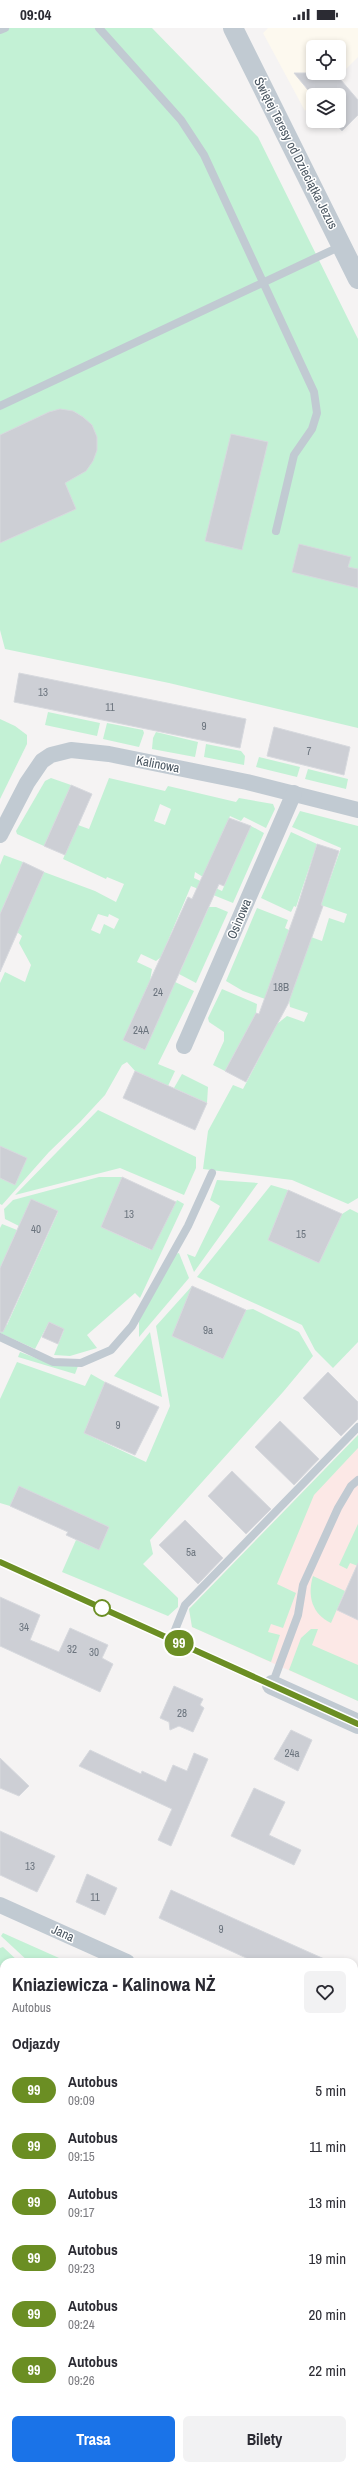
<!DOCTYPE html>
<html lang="pl">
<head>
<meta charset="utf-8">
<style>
  :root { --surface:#fff; --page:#f2f2f3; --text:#2b2b33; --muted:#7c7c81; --accent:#1a73e8 }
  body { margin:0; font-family:"Archivo Narrow",sans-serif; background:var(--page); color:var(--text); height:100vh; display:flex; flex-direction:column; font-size:15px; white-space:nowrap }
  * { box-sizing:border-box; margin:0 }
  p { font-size:13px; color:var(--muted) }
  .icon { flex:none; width:22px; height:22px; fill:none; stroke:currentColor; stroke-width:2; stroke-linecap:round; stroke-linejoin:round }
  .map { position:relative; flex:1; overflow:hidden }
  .details { position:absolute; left:0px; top:1930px; width:358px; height:512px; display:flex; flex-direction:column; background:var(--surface); border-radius:12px 12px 0 0; box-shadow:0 2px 6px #0003 }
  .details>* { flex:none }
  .badge { padding:0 8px; border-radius:13px; font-size:14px; line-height:26px }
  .fabs { position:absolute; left:306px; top:12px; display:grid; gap:8px }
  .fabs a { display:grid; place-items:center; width:40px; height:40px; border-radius:6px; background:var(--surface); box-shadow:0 2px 6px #0003; font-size:20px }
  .map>.badge { position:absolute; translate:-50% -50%; box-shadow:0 0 0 2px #fff }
  h2 { padding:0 12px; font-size:15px; line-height:36px }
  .round { display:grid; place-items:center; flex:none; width:42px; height:42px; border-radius:6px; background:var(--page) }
  .headline { display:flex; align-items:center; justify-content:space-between; height:68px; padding:0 12px }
  h1 { font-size:19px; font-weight:700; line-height:30px }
  .button { display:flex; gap:8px; margin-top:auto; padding:8px 12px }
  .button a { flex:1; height:46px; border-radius:6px; background:var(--accent); color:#fff; font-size:16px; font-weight:700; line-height:46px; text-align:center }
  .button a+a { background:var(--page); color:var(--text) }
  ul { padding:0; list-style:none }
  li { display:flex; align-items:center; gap:12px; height:56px; padding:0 12px }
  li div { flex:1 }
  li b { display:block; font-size:15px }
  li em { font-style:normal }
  li .badge { min-width:44px; font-weight:700; text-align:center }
  .status { display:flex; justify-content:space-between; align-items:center; height:28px; padding:0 20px; background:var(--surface); direction:ltr }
  .status svg { height:11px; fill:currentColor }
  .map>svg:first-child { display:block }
</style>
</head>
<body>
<div class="status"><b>09:04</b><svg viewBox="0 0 49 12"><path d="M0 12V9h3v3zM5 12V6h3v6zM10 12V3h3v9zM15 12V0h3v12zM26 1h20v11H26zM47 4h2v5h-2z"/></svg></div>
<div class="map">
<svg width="358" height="2442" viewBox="0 0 358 2442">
  <rect width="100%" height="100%" fill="#f5f3f3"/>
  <path fill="#fdf9ef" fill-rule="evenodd" d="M 268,0 L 358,0 L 358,29 L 320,67 L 313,67 L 313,74 L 305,83 L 263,5 ZM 313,19 L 339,19 L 339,45 L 313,45 Z"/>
  <polygon fill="#e6e4e5" points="0,1937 4,1941 4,2069 0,2073"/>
  <polygon fill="#fce8e6" points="358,1407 358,1673 192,1599 189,1581"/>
  <g fill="#c3f1d5" fill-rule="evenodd">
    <polygon points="0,0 152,0 258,109 358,311 358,700 169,655 5,621 0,602"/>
    <polygon points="48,684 100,695 97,708 45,697"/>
    <polygon points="0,691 15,698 27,707 27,716 0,771"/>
    <polygon points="107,695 143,702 144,705 139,719 103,711"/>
    <polygon points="156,704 198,714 195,729 152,721 153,710"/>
    <polygon points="206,716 241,723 245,728 244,737 204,729"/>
    <polygon points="259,729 300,739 297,749 256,739"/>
    <polygon points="308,741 348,751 346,761 305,751"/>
    <polygon points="51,750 71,757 44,818 17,806 16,803 45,753"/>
    <path d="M 109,750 L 165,763 L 168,758 L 236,774 L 239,770 L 273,776 L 275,781 L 266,800 L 244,789 L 241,793 L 230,788 L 203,849 L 195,844 L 194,850 L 222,863 L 251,798 L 264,805 L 233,875 L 191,858 L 161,929 L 156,933 L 141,926 L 137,934 L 152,941 L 150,953 L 124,1012 L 145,1022 L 173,953 L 194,963 L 158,1036 L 175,1043 L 168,1058 L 135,1043 L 127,1034 L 122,1037 L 105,1067 L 80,1094 L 49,1124 L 2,1177 L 0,1176 L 0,1150 L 15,1157 L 0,1118 L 0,955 L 5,944 L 25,954 L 31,937 L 19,915 L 22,908 L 17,904 L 44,844 L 95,863 L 116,874 L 124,856 L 107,849 L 106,851 L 63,831 L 78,797 L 89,801 ZM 160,776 L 171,781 L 165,797 L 154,793 ZM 98,886 L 108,889 L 109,886 L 119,891 L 114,901 L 104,896 L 100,906 L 91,902 Z"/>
    <polygon points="300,783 358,798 358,1170 348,1176 292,1152 203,1141 208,1103 233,1057 243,1061 277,996 287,988 304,994 308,985 290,979 289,972 311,909 322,913 329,890 344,895 347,886 321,877 341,820 292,799"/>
    <polygon points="291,804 317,816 296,879 294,878 291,884 261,870"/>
    <polygon points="4,827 23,834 0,886 0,837"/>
    <polygon points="209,879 216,879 228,884 196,955 179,946"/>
    <polygon points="257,880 288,892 285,900 289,902 265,971 243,963 226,953"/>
    <polygon points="222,961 257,976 256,985 225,1043 213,1037 224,1013 224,1004 209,994 208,990"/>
    <polygon points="182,1046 208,1059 207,1075 174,1060"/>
    <polygon points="98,1082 196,1129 196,1140 184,1167 120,1140 15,1167"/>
    <polygon points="99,1149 122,1149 101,1199 151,1222 176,1174 177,1172 184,1176 140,1270 135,1265 87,1307 97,1320 70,1328 54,1327 64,1302 49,1294 35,1321 0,1305 0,1294 7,1297 58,1184 19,1198 5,1191 4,1181 13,1172"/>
    <polygon points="217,1152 258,1155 194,1244 187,1226 195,1229 220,1178 210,1172"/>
    <polygon points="271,1157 288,1162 268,1212 319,1235 342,1186 350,1181 358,1185 358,1314 333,1340 315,1322 302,1297 197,1249"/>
    <polygon points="2,1196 17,1202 0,1240 0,1200"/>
    <polygon points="179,1225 189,1250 139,1309 139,1292 175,1226"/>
    <polygon points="192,1258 172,1308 223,1331 246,1282 253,1281 299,1304 313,1328 283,1364 150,1512 153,1526 143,1536 178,1570 178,1579 168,1588 62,1544 76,1512 99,1522 109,1499 19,1459 10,1478 0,1475 0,1371 17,1334 85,1358 91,1346 105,1354 84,1405 146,1434 170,1378 156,1298"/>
    <polygon points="150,1304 162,1369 114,1348"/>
    <polygon points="20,1324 57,1338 78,1338 75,1346 18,1329"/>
    <polygon points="358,1407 358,1420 314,1467 277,1556 296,1565 283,1600 271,1596 268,1604 280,1607 271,1634 192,1599 189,1581"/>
    <polygon points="358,1496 358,1538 350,1535 347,1541 339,1537"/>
    <path d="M 313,1548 L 345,1563 L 331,1595 C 312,1586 307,1568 313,1548 Z"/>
    <polygon points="311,1601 318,1601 312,1617 358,1637 358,1673 289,1642 301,1610"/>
    <polygon points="3,1905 68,1934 29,1934 1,1908"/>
    <polygon points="3,1919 19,1934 4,1934 4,1941 0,1937 0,1920"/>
    <polygon points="4,2343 4,2415 0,2419 0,2347"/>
  </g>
  <g fill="#cdcfd5" stroke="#d7d9de">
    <polygon points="294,45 335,45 358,72 358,87 342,103 334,93 339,93 339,67 313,68"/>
    <polygon points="60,381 73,383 83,389 92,397 97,409 97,422 93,433 86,443 65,455 76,481 0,515 0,407 49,384"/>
    <polygon points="231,406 268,414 242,522 205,513"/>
    <polygon points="299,516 351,529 348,539 358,541 358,560 292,544"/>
    <polygon points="19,645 246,691 240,720 14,674"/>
    <polygon points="274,699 350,719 344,747 267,728"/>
    <polygon points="71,757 92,766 65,827 44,818"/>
    <polygon points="229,790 251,798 224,858 219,856 145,1022 123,1012 188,869 192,871"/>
    <polygon points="317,816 339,823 321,877 323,878 288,976 246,1054 225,1043 256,985 259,986 297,880"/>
    <polygon points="23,834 44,844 0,944 0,886"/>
    <polygon points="135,1043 207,1075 195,1102 123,1070"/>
    <polygon points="0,1118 27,1130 15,1157 0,1150"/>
    <polygon points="122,1149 176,1174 152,1222 101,1199"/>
    <polygon points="288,1162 342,1186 319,1235 268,1212"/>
    <polygon points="31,1171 58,1183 3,1304 0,1304 0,1240"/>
    <polygon points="192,1258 246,1282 223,1331 172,1308"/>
    <polygon points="49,1294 64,1301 58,1316 42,1309"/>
    <polygon points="328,1344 358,1374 358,1391 341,1408 303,1370"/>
    <polygon points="105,1354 159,1379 135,1427 84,1405"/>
    <polygon points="280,1393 319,1431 294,1457 255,1419"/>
    <polygon points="232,1443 271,1481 246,1506 208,1468"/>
    <polygon points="19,1458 109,1499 99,1522 66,1507 68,1504 10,1478"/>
    <polygon points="185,1492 223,1530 198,1556 159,1517"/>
    <polygon points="358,1535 358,1592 337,1582"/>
    <polygon points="0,1569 40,1587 30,1612 59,1624 70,1600 108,1617 102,1630 113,1636 100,1664 0,1618"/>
    <polygon points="174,1658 203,1671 200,1677 204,1680 193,1704 179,1698 170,1702 169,1694 160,1690"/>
    <polygon points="291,1702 312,1712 298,1743 274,1731"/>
    <polygon points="90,1722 141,1746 142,1743 166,1754 173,1737 187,1743 194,1725 208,1731 171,1818 158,1812 172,1781 79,1738"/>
    <polygon points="0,1730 29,1758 19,1768 0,1760"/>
    <polygon points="254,1760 285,1774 269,1807 301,1822 294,1837 231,1808"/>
    <polygon points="0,1803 55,1828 37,1864 0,1847"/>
    <polygon points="87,1846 117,1860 105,1887 76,1874"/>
    <polygon points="171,1862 237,1892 331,1934 255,1934 159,1890"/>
  </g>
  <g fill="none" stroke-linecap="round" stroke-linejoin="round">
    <g stroke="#c1cad2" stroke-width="8">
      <polyline points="99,0 181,92 204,127 314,364 317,385 312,401 294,427 276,503"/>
      <polyline points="0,2 5,0"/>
      <polyline points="0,378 341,218"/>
      <polyline points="0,1309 53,1334 81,1335 111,1322 132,1298 188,1198 212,1145"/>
      <polyline points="171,1612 185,1577 358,1399"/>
      <polyline points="272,1657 298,1587 303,1557 338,1480 351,1458 358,1452"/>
      <polyline points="99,2438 103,2442"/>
    </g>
    <g stroke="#c1cad2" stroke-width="16">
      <polyline points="0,807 27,755 42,733 51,727 71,722 109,726 247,754 358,782"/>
      <polyline points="184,1018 294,765"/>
      <polyline points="0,1877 127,1934"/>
      <polyline points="354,2037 358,2039"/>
      <polyline points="0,2332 4,2327"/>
    </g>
    <g stroke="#c1cad2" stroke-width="20">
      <polyline points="233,0 358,251"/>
      <polyline points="272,1657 358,1696"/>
      <polyline points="0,2129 4,2133"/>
      <polyline points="335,2438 339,2442"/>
    </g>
  </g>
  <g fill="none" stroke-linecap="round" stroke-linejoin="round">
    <g stroke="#fff" stroke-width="9">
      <polyline id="line" points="0,1534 358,1696"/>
    </g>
    <use href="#line" stroke="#6b8e23" stroke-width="6"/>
  </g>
  <circle fill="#fff" stroke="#6b8e23" stroke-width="2" cx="102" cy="1580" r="8"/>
  <g text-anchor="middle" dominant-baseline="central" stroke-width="3" stroke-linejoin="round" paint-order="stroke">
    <g font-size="11" fill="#6b747e">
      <text x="43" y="664">13</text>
      <text x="110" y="679">11</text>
      <text x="204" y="698">9</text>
      <text x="309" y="723">7</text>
      <text x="281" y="959">18B</text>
      <text x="158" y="964">24</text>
      <text x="141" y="1002">24A</text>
      <text x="129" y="1186">13</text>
      <text x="36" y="1201">40</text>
      <text x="301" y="1206">15</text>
      <text x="208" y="1302">9a</text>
      <text x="118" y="1397">9</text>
      <text x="191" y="1524">5a</text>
      <text x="24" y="1599">34</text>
      <text x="72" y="1621">32</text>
      <text x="94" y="1624">30</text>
      <text x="182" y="1685">28</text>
      <text x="292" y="1725">24a</text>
      <text x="30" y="1838">13</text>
      <text x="95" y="1869">11</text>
      <text x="221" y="1901">9</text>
    </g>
    <g font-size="13" fill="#4a5661" stroke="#fff">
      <text transform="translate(296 125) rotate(63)">Świętej Teresy od Dzieciątka Jezus</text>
      <text transform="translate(158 736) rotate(11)">Kalinowa</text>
      <text transform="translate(239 891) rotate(-67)">Osinowa</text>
      <text transform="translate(63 1905) rotate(24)">Jana</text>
    </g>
  </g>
</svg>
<div class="fabs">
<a><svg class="icon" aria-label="locate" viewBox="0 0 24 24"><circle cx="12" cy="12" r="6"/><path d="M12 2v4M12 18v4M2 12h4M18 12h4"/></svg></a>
<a><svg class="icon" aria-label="layers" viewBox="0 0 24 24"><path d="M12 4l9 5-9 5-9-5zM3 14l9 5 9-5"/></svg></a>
</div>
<b class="badge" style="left:179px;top:1615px;background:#6b8e23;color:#fff">99</b>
<section class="details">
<div class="headline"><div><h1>Kniaziewicza - Kalinowa NŻ</h1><p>Autobus</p></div><a class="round"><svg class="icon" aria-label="heart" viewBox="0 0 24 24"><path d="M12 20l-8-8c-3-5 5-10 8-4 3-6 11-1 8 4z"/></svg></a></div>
<h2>Odjazdy</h2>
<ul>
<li><span class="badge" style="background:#6b8e23;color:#fff">99</span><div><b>Autobus</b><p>09:09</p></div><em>5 min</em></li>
<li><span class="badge" style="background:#6b8e23;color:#fff">99</span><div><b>Autobus</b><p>09:15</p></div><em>11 min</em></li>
<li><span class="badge" style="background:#6b8e23;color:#fff">99</span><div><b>Autobus</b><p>09:17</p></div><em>13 min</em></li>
<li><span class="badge" style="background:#6b8e23;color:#fff">99</span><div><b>Autobus</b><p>09:23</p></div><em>19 min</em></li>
<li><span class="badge" style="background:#6b8e23;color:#fff">99</span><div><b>Autobus</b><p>09:24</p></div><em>20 min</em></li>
<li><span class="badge" style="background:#6b8e23;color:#fff">99</span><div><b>Autobus</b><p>09:26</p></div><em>22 min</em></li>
</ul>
<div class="button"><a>Trasa</a><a>Bilety</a></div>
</section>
</div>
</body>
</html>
